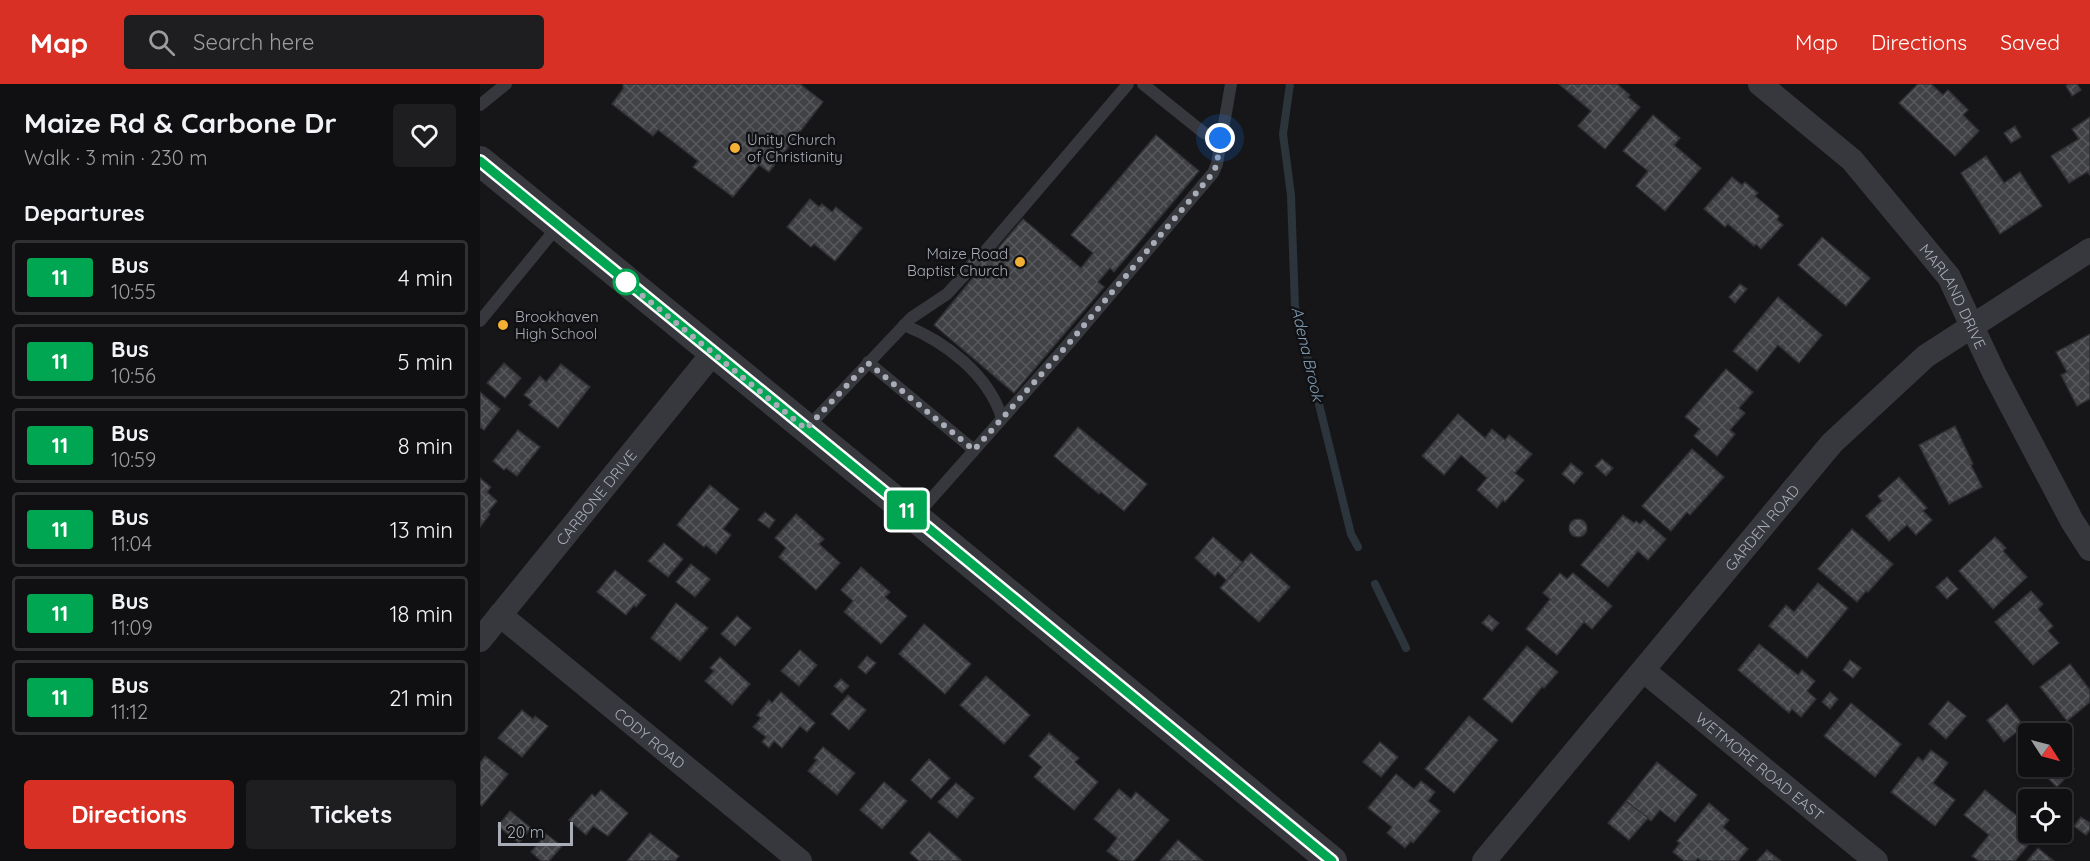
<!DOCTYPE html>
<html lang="en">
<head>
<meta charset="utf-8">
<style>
  :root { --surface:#101012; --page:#1e1e20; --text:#f1f3f6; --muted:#9c9d9f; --line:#303032; --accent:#d93025 }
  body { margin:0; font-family:Quicksand,sans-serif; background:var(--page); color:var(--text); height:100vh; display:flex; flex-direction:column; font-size:22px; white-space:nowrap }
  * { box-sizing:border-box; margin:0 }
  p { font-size:20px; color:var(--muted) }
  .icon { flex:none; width:33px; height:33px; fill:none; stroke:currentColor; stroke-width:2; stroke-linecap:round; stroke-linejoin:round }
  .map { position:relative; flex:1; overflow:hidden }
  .details { display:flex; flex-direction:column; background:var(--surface); width:480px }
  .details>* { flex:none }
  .badge { padding:0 12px; border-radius:4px; font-size:21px; line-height:39px }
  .needle { width:39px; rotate:126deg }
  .fabs { position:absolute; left:1538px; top:639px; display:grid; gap:12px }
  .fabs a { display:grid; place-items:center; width:54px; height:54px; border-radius:6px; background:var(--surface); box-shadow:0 2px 4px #0004,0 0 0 2px var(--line); font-size:30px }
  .scale { position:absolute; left:18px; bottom:15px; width:75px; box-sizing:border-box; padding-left:6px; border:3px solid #a8adb8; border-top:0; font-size:16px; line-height:21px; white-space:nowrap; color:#a8adb8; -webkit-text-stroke:4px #111113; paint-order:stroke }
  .you { position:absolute; width:30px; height:30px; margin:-15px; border:4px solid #fff; border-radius:50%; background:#1a73e8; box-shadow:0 0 0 9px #1a73e833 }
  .map>.badge { position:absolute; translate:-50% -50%; box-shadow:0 0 0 3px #fff }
  h2 { padding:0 24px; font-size:22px; line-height:54px }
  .round { display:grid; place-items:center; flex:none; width:63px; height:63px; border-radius:6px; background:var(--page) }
  .headline { display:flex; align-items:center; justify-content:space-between; height:102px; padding:0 24px }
  h1 { font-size:28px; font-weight:700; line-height:45px }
  .cta { display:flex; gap:12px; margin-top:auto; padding:12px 24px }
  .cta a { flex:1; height:69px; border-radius:6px; background:var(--accent); color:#fff; font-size:24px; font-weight:700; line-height:69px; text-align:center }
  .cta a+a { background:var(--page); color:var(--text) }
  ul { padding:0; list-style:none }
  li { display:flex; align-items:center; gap:18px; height:75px; margin:0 12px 9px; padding:0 12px; border:3px solid var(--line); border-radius:6px }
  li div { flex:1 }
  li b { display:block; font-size:22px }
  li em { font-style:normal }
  li .badge { min-width:66px; font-weight:700; text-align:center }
  header { display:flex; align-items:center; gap:36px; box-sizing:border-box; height:84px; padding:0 30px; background:var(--accent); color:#fff }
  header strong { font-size:28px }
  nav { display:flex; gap:33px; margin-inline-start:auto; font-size:21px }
  .search { width:420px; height:54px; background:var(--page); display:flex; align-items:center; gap:15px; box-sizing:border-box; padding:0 21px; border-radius:6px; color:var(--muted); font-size:22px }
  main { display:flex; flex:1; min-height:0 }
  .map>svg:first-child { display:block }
</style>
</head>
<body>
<header>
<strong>Map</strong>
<div class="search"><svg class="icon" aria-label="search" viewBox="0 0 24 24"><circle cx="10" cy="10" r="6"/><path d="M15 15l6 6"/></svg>Search here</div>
<nav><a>Map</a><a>Directions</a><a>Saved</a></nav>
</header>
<main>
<section class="details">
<div class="headline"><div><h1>Maize Rd &amp; Carbone Dr</h1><p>Walk · 3 min · 230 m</p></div><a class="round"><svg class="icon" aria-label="heart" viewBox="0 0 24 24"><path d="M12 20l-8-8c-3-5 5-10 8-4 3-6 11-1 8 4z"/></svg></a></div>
<h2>Departures</h2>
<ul>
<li><span class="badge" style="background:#00a651;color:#fff">11</span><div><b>Bus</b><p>10:55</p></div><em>4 min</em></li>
<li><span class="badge" style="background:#00a651;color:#fff">11</span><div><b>Bus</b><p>10:56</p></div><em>5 min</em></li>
<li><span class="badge" style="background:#00a651;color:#fff">11</span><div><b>Bus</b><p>10:59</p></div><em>8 min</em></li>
<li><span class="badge" style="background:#00a651;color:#fff">11</span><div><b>Bus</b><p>11:04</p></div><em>13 min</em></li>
<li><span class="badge" style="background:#00a651;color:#fff">11</span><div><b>Bus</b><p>11:09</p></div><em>18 min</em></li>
<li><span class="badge" style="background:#00a651;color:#fff">11</span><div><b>Bus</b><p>11:12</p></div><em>21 min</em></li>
</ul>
<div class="cta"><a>Directions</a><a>Tickets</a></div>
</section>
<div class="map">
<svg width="1610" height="777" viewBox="0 0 1610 777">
  <defs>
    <pattern id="building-cross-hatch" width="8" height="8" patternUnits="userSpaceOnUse" patternTransform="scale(1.5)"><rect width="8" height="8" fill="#404145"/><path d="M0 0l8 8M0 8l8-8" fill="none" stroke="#595a5e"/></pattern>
  </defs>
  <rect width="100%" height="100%" fill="#161618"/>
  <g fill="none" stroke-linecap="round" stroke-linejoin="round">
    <g stroke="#2c353c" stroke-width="8">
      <polyline points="810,0 803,50 811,111 815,223 871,450 878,463"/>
      <polyline points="895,500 926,564"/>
    </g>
  </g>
  <g fill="url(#building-cross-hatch)" stroke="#303034" stroke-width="1.5">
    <polygon points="143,0 320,0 343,18 289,88 279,81 253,113 213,83 218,77 178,46 173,52 132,20 143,5"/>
    <polygon points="1079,0 1137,0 1150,11 1148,13 1160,23 1125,65 1098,42 1111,27"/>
    <polygon points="1438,0 1451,0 1463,11 1468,6 1488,26 1483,31 1499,47 1475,72 1419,19"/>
    <polygon points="1589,0 1597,0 1601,6 1592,12 1586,2"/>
    <polygon points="1173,31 1200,54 1194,61 1221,84 1185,127 1156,102 1168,87 1143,67"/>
    <polygon points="1610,33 1610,91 1607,88 1589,99 1571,72 1599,55 1592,45"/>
    <polygon points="1535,42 1541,53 1531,59 1524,49"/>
    <polygon points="676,51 719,87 634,188 630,184 618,198 624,203 534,309 454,241 496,190 484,181 497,166 508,176 543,135 601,184 613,169 591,151"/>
    <polygon points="1506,72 1524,99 1540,88 1562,122 1520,150 1481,89"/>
    <polygon points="1252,93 1262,101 1265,98 1278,109 1275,112 1299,132 1297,136 1303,141 1281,165 1276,160 1274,162 1248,140 1245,143 1224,125"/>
    <polygon points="330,115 339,123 342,120 352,128 356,123 382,144 355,177 334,160 331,163 307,143"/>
    <polygon points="1342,153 1390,194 1366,222 1318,181"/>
    <polygon points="1260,200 1267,205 1255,219 1249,213"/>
    <polygon points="1298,213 1342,251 1319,279 1298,261 1277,287 1253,267"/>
    <polygon points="1610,250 1610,315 1597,322 1581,291 1587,288 1576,268"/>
    <polygon points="24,279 41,294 25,314 7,299"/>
    <polygon points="81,280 110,303 78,344 49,321 52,317 44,311 60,292 66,298"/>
    <polygon points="1246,285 1273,308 1259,324 1265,329 1250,346 1255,350 1237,372 1214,352 1220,345 1205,333"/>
    <polygon points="0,308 20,325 4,346 0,343"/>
    <polygon points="978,330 1005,354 1012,345 1025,356 1029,351 1052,370 1035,389 1044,396 1025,418 1023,416 1017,424 997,406 1007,394 981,371 964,391 942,372"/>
    <polygon points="1475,342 1493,380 1491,381 1502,403 1469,420 1439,361"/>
    <polygon points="598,343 667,400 644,427 621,408 619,410 574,372"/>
    <polygon points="38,346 60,363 37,392 26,384 24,386 13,377"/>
    <polygon points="1212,365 1244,393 1210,431 1207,428 1191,447 1162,422"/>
    <polygon points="1122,375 1133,384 1126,392 1115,382"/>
    <polygon points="1091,379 1103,389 1094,400 1082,390"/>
    <polygon points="1419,393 1447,424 1443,427 1452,436 1436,451 1427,441 1409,457 1386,432 1402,417 1398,412"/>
    <polygon points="0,394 11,403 7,408 17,417 8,428 10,430 0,443"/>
    <polygon points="230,401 259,425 243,445 251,451 236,470 226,461 224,463 197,441"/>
    <polygon points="285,428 295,436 289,444 278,436"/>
    <polygon points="316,430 344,455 339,460 360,479 336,506 299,473 306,464 295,454"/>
    <polygon points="1143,431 1154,439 1156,437 1160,440 1164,436 1186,455 1168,476 1158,467 1128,503 1101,481"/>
    <circle cx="1098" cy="444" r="9"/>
    <polygon points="1372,445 1413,480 1388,508 1386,507 1377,518 1338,485"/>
    <polygon points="733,453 763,479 747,497 738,488 735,492 715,474"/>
    <polygon points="1515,453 1526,464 1523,467 1547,493 1513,525 1479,487"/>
    <polygon points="184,459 203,475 188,493 168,477"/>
    <polygon points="771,469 810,503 779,538 740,504"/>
    <polygon points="211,480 230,495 215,513 196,498"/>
    <polygon points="381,483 410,508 405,513 427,532 401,560 364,528 373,517 361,506"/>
    <polygon points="135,486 166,511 156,523 154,521 146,531 117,508"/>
    <polygon points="1080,489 1087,495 1093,489 1132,522 1112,545 1104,538 1077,571 1046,545 1070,515 1063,509"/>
    <polygon points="1467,493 1478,505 1467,515 1456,503"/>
    <polygon points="1338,499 1368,524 1327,574 1289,542 1306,521 1314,528"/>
    <polygon points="1551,507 1563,520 1558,525 1573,542 1568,547 1579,559 1553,581 1515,538"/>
    <polygon points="196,519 228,544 200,577 171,554"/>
    <polygon points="1009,531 1019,539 1012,547 1002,539"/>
    <polygon points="257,532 271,544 255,562 241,550"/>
    <polygon points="444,540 491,580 465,610 419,570"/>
    <polygon points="1279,560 1318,591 1322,586 1335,597 1327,607 1336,615 1321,633 1312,625 1309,629 1258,586"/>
    <polygon points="1047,562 1078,588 1064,604 1062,603 1032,639 1003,615"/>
    <polygon points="320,566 337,581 319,602 301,587"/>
    <polygon points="387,572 396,579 386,590 378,583"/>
    <polygon points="240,573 270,600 252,621 225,597 234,587 230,584"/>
    <polygon points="1370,576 1381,584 1373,594 1363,586"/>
    <polygon points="1590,580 1610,606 1610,618 1587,637 1560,603"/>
    <polygon points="506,592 550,631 524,660 480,621"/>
    <polygon points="361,595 369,602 362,609 354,602"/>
    <polygon points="301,608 335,639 327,648 320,642 302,664 294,657 289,664 282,658 286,653 273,643 281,634 277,631 289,616 292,619"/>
    <polygon points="1350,608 1358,615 1350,625 1342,618"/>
    <polygon points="368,611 386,626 369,646 351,630"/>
    <polygon points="1468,617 1486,632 1466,655 1449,640"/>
    <polygon points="1371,619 1421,660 1395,693 1344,652"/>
    <polygon points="1527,620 1544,642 1524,658 1507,636"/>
    <polygon points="42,626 53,635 55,632 68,642 42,673 18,654"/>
    <polygon points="989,632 1018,656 974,709 945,685"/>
    <polygon points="569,649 599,674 595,678 618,698 594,726 554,693 562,683 549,672"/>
    <polygon points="900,658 918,673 901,693 883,678"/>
    <polygon points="343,663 375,689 357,711 328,687 337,676 334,674"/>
    <polygon points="1451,666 1468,679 1453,699 1475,716 1455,742 1411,708 1438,673 1443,677"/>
    <polygon points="5,672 28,690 2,722 0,720 0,679"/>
    <polygon points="1581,673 1594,685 1577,703 1560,687 1564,682 1581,682"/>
    <polygon points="449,675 470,694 451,715 431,696"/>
    <polygon points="1177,678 1217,711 1195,738 1180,726 1171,737 1146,717"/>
    <polygon points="916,690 934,705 941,697 955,708 948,717 960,727 933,759 931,757 925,764 907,749 912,743 888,724"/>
    <polygon points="404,698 427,717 402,745 380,726"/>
    <polygon points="476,699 494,714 477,734 458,718"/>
    <polygon points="639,705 651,715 656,708 689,736 654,777 640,777 627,767 637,754 614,735"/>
    <polygon points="121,706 148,729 128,752 113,742 106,751 89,736 112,710 115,713"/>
    <polygon points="1505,706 1548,741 1548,748 1558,749 1535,777 1499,777 1492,772 1509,751 1484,731"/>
    <polygon points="1146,717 1168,734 1149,756 1128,739"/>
    <polygon points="1229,719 1249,736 1243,743 1268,765 1258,777 1221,777 1218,774 1215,777 1204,777 1193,768 1200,759 1197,757"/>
    <polygon points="30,727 51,744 39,759 18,742"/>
    <polygon points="1601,733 1610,739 1610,746 1606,751 1594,742"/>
    <polygon points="449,748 481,776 480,777 439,777 430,769"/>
    <polygon points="170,749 199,772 195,777 147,777"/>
    <polygon points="66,750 82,762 69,777 61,777 51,768"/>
    <polygon points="698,756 723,777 680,777"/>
    <polygon points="1558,764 1574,777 1547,777"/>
    <polygon points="1287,766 1301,777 1277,777"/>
  </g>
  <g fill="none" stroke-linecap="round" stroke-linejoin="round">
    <g stroke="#37383d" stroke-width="12">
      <polyline points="663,0 724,49 740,54"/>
      <polyline points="0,21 26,0"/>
      <polyline points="502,171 648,0"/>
      <polyline points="0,237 78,142"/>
      <path d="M 424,241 C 466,258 508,290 522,334"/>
      <polyline points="388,278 494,366"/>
      <polyline points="326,345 431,234 467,210 490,185"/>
      <polyline points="435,433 590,258 733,89 737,80 751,0"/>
    </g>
    <g stroke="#37383d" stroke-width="24">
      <path id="s1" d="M 1280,0 L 1372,76 L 1469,193 L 1514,289 L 1592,437 L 1610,465"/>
      <path id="s2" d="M 20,531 L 320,777"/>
      <path id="s3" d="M 0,556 L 233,269"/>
      <path id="s4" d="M 1164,587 L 1396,777"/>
      <path id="s5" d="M 1004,777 L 1352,359 L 1446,272 L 1610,166"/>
    </g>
    <polyline stroke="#37383d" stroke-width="30" points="0,77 435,433 852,777"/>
  </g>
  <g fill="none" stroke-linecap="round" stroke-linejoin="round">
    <g stroke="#fff" stroke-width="14">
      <polyline id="line" points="0,77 447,443 852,777"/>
    </g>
    <use href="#line" stroke="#00a651" stroke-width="9"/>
    <polyline stroke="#a8adb8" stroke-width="6" stroke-dasharray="0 10.8" points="146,198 326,345 388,279 494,366 590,258 733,89 737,80 740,54"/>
  </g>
  <g fill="#f2b134" stroke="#111113" stroke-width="2">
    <circle cx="255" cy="64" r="6"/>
    <circle cx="540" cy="178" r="6"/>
    <circle cx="23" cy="241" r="6"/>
  </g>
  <circle fill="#fff" stroke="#00a651" stroke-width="3" cx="146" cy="198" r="12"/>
  <g text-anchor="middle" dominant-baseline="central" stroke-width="5" stroke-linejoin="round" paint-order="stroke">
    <g font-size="15" fill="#a8adb8" stroke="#111113" text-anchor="start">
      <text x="267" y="55">Unity Church<tspan x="267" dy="17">of Christianity</tspan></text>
      <text x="528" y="169" text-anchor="end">Maize Road<tspan x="528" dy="17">Baptist Church</tspan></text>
      <text x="35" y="232">Brookhaven<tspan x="35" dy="17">High School</tspan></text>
    </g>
    <g font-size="15" fill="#a8adb8" stroke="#111113">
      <text stroke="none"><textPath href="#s1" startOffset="290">MARLAND DRIVE</textPath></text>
      <text stroke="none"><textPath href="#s3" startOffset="184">CARBONE DRIVE</textPath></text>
      <text stroke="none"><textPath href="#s5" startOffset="434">GARDEN ROAD</textPath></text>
      <text stroke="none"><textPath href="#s2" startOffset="194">CODY ROAD</textPath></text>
      <text stroke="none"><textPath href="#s4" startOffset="150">WETMORE ROAD EAST</textPath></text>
    </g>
    <g font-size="16" font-style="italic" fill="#7f9bb3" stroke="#111113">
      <text transform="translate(828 270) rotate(77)">Adena Brook</text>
    </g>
  </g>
</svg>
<div class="fabs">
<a><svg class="needle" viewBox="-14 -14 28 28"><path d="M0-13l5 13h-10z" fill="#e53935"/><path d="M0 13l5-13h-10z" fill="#9c9d9f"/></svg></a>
<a><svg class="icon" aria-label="locate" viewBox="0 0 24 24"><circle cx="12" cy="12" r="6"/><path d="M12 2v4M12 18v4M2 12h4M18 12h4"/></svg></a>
</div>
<div class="scale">20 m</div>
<div class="you" style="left:740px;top:54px"></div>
<b class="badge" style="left:427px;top:426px;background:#00a651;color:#fff">11</b>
</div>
</main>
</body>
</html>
